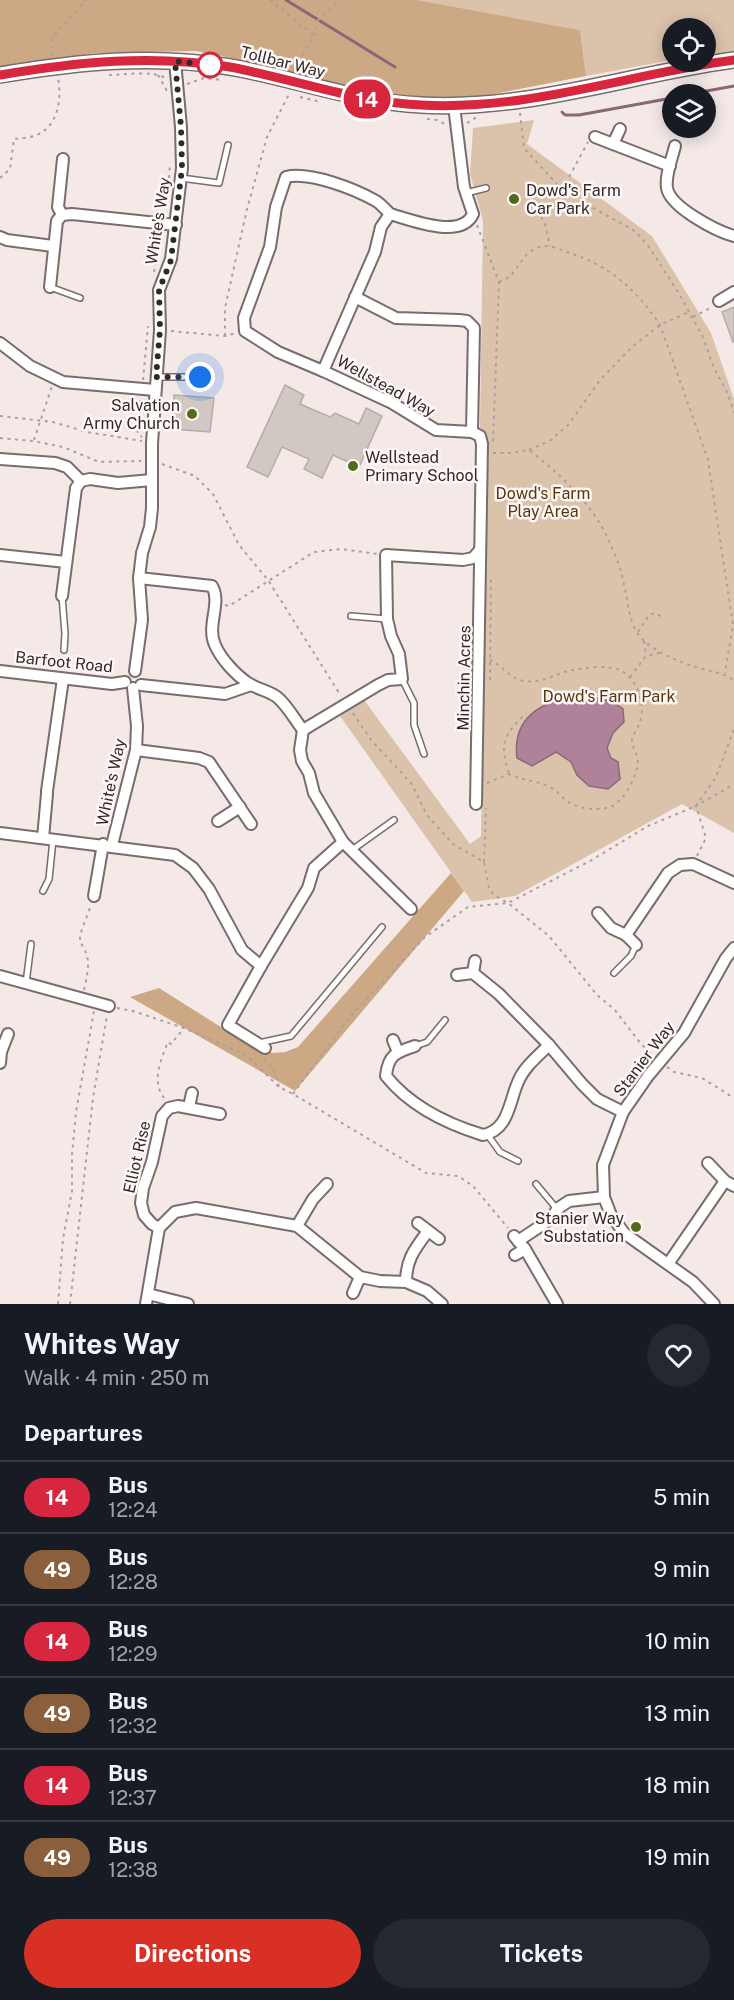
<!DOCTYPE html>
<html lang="en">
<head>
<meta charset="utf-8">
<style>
  :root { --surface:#171b24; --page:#242831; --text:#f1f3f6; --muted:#9ea1a6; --line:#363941; --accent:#d93025 }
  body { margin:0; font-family:"Public Sans",sans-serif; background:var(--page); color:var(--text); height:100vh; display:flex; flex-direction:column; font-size:22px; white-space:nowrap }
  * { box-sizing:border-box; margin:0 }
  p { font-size:20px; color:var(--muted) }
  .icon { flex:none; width:33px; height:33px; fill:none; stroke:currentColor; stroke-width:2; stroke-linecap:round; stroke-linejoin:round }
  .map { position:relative; height:1304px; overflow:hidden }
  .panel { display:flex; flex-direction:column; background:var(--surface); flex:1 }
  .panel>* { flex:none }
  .badge { padding:0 12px; border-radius:20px; font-size:21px; line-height:39px }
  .tools { position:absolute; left:662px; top:18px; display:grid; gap:12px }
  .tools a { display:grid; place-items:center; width:54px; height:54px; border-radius:50%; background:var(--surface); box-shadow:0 3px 15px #0003; font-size:30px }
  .you { position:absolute; width:30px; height:30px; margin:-15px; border:4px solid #fff; border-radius:50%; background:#1a73e8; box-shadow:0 0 0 9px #1a73e833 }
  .map>.badge { position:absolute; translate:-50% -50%; box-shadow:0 0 0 3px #fff }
  h2 { padding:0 24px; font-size:22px; line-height:54px }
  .round { display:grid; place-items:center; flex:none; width:63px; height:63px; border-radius:32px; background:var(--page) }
  .head { display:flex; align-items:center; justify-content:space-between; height:102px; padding:0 24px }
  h1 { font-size:28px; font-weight:700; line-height:45px }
  .action { display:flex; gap:12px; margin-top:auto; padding:12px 24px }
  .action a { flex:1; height:69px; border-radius:36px; background:var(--accent); color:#fff; font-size:24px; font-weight:700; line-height:69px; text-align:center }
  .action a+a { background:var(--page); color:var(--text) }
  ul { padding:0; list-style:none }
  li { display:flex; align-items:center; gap:18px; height:72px; padding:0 24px; border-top:2px solid var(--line) }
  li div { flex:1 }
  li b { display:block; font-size:22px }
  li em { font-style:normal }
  li .badge { min-width:66px; font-weight:700; text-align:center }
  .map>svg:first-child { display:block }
</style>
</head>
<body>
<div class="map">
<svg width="734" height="1304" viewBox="0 0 734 1304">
  <rect width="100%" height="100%" fill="#f4e9e7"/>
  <g fill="#dbc2ab">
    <polygon points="417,0 734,0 734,53 705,56 705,28 672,28 672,60 586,76 580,30"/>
    <polygon points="534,120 527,144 652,236 711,333 734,399 734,833 682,804 515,896 472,902 340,716 364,700 470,844 481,836 486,436 480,427 483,221 470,174 473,128"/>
  </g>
  <g fill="#cca884">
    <polygon points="0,0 417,0 580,30 586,76 474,98 439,99 357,90 285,74 236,59 196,51 95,53 0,67"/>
    <polygon points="451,873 464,891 295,1091 130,997 159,988 254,1048 273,1053 285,1052 298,1047"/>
  </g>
  <path fill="#b0829a" stroke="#896878" stroke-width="1.5" d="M 575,695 L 612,701 L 623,709 L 624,722 L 613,733 L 607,748 L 611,758 L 618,762 L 620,779 L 608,789 L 589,786 L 577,775 L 571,762 L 556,752 L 532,766 L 517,758 C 512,717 541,703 575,695 Z"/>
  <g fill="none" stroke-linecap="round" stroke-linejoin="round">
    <g stroke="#896878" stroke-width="3">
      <polyline points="286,0 395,67"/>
      <polyline points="690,94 734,86"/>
      <polyline points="562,112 565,115 579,115 672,98"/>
    </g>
  </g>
  <g fill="#d1c7c3" stroke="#b6aca7" stroke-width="1.5">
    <polygon points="734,307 734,342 733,342 722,312"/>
    <polygon points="285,385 304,395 300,404 330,417 335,413 359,424 366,408 382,416 359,467 333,455 322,478 304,469 309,459 282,447 268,477 247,467"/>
    <polygon points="174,395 214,398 210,432 172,429"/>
  </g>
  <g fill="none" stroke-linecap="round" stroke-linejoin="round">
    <g stroke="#776d6b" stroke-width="8">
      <g id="lane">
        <polyline points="181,178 219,183 228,145"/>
        <polyline points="466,193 486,188"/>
        <polyline points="50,287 80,298"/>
        <polyline points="157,377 200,377"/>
        <polyline points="62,596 65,634 64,650"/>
        <polyline points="351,616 387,619"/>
        <polyline points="402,679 414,703 414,725 424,754"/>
        <polyline points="352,850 394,820"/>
        <polyline points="43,891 49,879 53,840"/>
        <polyline points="614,973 631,956 636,945"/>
        <polyline points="26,983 31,944"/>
        <polyline points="259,1043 291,1036 382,927"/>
        <polyline points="415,1046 427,1042 445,1020"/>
        <polyline points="487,1134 500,1152 518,1161"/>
        <polyline points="536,1184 557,1209"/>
      </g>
    </g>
    <g stroke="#776d6b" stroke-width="14">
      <g id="street">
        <path d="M 454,106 L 464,187 L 473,214 C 461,240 411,220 390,214 L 381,227 L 375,252 L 323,371 L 392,403 L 436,430 L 472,432 L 480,436 L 482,444 L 476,804"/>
        <polyline points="595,137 670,166"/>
        <polyline points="613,144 620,129"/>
        <path d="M 675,146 C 672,159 665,175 667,188 C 670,207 716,231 734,236"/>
        <polyline points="62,215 58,207 63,159"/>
        <polyline points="0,237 7,240 53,246"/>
        <polyline points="50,287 57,221 62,215 72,214 176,225"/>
        <polyline points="355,297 396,318 459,320 467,321 474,328 472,432"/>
        <polyline points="719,301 734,292"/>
        <polyline points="0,343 30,366 63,382 155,390"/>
        <path d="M 323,371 L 278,352 L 245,331 L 244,318 L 270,247 L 276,207 L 286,177 C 309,171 355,189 376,201 C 381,204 386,210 390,214"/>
        <polyline points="0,459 55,463 67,467 81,481"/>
        <polyline points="0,555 66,562"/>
        <path d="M 139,578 L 212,586 C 222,603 206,625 215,645 C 221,659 236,675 248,683 C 257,689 269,691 277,697 C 287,705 295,720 303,730"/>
        <polyline points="62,596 76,488 81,481 90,479 118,483 152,480"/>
        <polyline points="0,671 112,684 125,682"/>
        <polyline points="135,671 142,620 139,578 142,553 150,527 152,508 152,443 160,330 159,290 171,259 182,168 181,127 175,61"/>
        <polyline points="141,685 225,694 251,685"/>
        <polyline points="136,750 199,758 209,762 251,824"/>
        <polyline points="47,791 63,679"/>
        <polyline points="218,821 240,807"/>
        <polyline points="0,833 175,855 193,868 209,889 242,950 261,966 308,888 314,868 343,842"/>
        <polyline points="43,838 47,794"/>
        <polyline points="112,845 136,750 137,726 133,688"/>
        <polyline points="94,896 103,844"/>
        <polyline points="411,909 343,842 324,810 314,793 309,773 302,761 300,750 303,730 378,685 388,680 402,679 399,654 391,636 387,619 386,555 463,560 473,558 479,551"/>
        <polyline points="598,913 611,928 626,935 636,945"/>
        <polyline points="626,935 668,873 680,865 693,864 734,883"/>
        <polyline points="475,961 473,973 499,994 549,1045 582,1084 597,1099 623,1112"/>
        <polyline points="261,966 228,1025 265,1048"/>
        <polyline points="457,975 473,973"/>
        <polyline points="0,976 109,1006"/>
        <polyline points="393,1040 398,1052"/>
        <path d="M 415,1046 C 396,1052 388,1055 386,1076 C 410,1106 447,1124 483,1135 C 509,1130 509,1102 518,1082 C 524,1067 538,1056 549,1045"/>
        <polyline points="0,1063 1,1052 8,1034"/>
        <polyline points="189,1107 192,1093"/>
        <polyline points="708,1163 725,1181 734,1186"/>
        <polyline points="418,1223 439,1239"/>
        <polyline points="297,1226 313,1199 327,1184"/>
        <polyline points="159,1228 152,1224 144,1215 141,1203 143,1188 152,1162 162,1116 169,1108 178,1106 220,1114"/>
        <polyline points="514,1236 525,1249 557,1304"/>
        <polyline points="518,1241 542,1225 554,1215 557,1209 569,1201 604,1197"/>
        <polyline points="515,1255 525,1249"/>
        <polyline points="668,1264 725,1181"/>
        <path d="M 406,1282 C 406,1259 415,1249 428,1231"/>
        <polyline points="353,1293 360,1277"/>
        <polyline points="148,1294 188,1304"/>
        <polyline points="146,1304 159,1228 175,1212 196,1208 297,1226 360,1277 380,1281 406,1282 427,1291 442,1304"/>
        <polyline points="714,1304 693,1282 624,1233 611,1215 604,1197 603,1165 623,1112 648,1076 684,1033 726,958 734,948"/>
      </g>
    </g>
    <g stroke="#776d6b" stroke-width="18">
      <path id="secondary" d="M 0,75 C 77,62 152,54 230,67 C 294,78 355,102 421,105 C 528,111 629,74 734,60"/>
    </g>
    <g stroke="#a9a09f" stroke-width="2" stroke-dasharray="3 4.5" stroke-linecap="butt">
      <polyline points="270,0 314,35"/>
      <polyline points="52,56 52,38 86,0"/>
      <polyline points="295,68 314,35 318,20 341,0"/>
      <path d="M 109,75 C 123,75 154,70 165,78"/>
      <polyline points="158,75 167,91"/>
      <polyline points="187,84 204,78 222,80"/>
      <polyline points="300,97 321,102"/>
      <polyline points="520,113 524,148 564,192 635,231 649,247 678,292 702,335 714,368 728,394 734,413"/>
      <polyline points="427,119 437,120 447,125"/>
      <polyline points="467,123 477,117"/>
      <path d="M 0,178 L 10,169 L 14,139 C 20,138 28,138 34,136 C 58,128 62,100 58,78"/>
      <polyline points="169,178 170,165"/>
      <polyline points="562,190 588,142"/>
      <polyline points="541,217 545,224 550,246"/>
      <polyline points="477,225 499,282 493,443"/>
      <polyline points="154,272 162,240"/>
      <path d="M 499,282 C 503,280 509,278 511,275 C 521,265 524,251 540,247 C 549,244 559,249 567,252 C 610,266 635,288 660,325 L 708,460 L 733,625 L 725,673"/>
      <polyline points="693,317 712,307"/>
      <polyline points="171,331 225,336 236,333"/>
      <polyline points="225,336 225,308 247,209 267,137 289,94"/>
      <polyline points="143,380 148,326"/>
      <polyline points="140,400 137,429 138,434 142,437"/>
      <polyline points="0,416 53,422 87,432 142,441"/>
      <polyline points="0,438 33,441 63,447 99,462 141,461"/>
      <polyline points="34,440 52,386"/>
      <polyline points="529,450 551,440 569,424 600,380 633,346 660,325 689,312"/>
      <path d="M 493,453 L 511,453 L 529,450 C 565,478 596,507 613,550 C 618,561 622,573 624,585 C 629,604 628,625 643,640 C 656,652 679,662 696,667 C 710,672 722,671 734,681"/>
      <polyline points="162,464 195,476 213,494 239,545 268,580 341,696"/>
      <polyline points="225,605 229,606 314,552 341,549 378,554"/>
      <polyline points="638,632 649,615 655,613 662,617"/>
      <polyline points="644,641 646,656"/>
      <polyline points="58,667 59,654"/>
      <polyline points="630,677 646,656 663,652"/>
      <polyline points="490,680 491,577"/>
      <polyline points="353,713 371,740 411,783 427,815 453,844 484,862 489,888 494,895 508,903 549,936 597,995 615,1010 641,1044 654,1055"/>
      <path d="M 509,773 C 499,743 504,735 526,713"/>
      <path d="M 487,783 L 509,774 C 524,781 534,780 548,786 C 557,790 562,798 570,803 C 581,809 597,811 610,807 C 624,802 637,776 638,762 C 638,755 632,747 632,740 C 633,733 640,726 641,719 C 645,703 637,680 622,671 C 611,664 581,668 568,671 C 553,675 540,684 524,681 C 509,678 503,666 490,660"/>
      <polyline points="697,856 706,838 696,806 734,784"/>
      <polyline points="484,862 486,808"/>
      <path d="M 84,990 C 88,971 92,958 80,942 L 80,935 L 91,905"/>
      <polyline points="117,1008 133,1011 184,1028 246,1055 279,1087 293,1094 426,1173 458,1176 473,1186 508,1228"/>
      <polyline points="264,1058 275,1072 279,1087"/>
      <polyline points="667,1067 674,1072 702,1078 734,1098"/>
      <polyline points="293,1094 348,1019 425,937 468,907 508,903 590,861 648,826 696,806 716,777 734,729"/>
      <path d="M 164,1098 C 151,1081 161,1060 168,1042 L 171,1044 L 184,1028"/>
      <polyline points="58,1304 63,1239 72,1191 72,1155 76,1112 94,1011"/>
      <polyline points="70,1304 93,1098 107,1015"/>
    </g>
    <use href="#lane" stroke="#fff" stroke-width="5"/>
    <use href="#street" stroke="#fff" stroke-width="10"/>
    <use href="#secondary" stroke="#fff" stroke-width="15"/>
  </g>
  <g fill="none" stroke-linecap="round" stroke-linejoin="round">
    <g stroke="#fff" stroke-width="14">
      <path id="line" d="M 0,75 C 77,62 152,54 230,67 C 294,79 355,102 421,105 C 528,111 629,74 734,60"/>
    </g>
    <use href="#line" stroke="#d7263d" stroke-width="9"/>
    <polyline stroke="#2f2a2a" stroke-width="6" stroke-dasharray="0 10.8" points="200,377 156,377 160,330 159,290 171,260 182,168 181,127 175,61 210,65"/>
  </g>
  <circle fill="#fff" stroke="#d7263d" stroke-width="3" cx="210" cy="65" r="12"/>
  <g fill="#526a1c" stroke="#fef7f6" stroke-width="2">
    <circle cx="514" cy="199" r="6"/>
    <circle cx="192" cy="414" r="6"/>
    <circle cx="353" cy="466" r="6"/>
    <circle cx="636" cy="1227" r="6"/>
  </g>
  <g text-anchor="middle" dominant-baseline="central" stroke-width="5" stroke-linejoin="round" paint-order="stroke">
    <g font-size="16" fill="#2f2a2a" stroke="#fef7f6">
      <text transform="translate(283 62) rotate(14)">Tollbar Way</text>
      <text transform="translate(158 221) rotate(-81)">White's Way</text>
      <text transform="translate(386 386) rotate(29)">Wellstead Way</text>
      <text transform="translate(64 662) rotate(6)">Barfoot Road</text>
      <text transform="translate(464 678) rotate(-89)">Minchin Acres</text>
      <text transform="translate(111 782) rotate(-78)">White's Way</text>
      <text transform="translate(644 1059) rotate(-53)">Stanier Way</text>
      <text transform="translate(137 1157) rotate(-77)">Elliot Rise</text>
    </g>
    <g font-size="16" fill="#2f2a2a" stroke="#fef7f6" text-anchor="start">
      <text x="526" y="190">Dowd's Farm<tspan x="526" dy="18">Car Park</tspan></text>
      <text x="180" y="405" text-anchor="end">Salvation<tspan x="180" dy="18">Army Church</tspan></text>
      <text x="365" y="457">Wellstead<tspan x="365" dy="18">Primary School</tspan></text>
      <text x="624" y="1218" text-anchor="end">Stanier Way<tspan x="624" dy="18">Substation</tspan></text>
    </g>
    <g font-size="16" fill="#593509" stroke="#fef7f6">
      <text x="543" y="493">Dowd's Farm<tspan x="543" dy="18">Play Area</tspan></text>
      <text x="609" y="696">Dowd's Farm Park</text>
    </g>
  </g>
</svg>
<div class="tools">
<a><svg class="icon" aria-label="locate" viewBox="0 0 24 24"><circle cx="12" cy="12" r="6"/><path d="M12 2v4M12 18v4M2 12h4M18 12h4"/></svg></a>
<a><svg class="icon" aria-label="layers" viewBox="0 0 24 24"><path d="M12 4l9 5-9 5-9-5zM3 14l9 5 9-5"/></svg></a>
</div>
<div class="you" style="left:200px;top:377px"></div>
<b class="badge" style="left:367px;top:99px;background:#d7263d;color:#fff">14</b>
</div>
<section class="panel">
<div class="head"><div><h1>Whites Way</h1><p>Walk · 4 min · 250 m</p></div><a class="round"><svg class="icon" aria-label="heart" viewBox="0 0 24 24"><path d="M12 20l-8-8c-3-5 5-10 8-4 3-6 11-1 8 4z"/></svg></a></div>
<h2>Departures</h2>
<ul>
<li><span class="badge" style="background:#d7263d;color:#fff">14</span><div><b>Bus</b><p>12:24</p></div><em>5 min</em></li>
<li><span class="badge" style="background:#8b5e3c;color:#fff">49</span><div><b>Bus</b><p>12:28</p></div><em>9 min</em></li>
<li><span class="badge" style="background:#d7263d;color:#fff">14</span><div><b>Bus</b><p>12:29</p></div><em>10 min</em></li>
<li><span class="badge" style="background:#8b5e3c;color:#fff">49</span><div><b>Bus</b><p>12:32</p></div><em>13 min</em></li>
<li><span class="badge" style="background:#d7263d;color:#fff">14</span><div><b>Bus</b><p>12:37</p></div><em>18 min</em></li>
<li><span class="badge" style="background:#8b5e3c;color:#fff">49</span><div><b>Bus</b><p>12:38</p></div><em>19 min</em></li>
</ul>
<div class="action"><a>Directions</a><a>Tickets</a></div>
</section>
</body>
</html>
